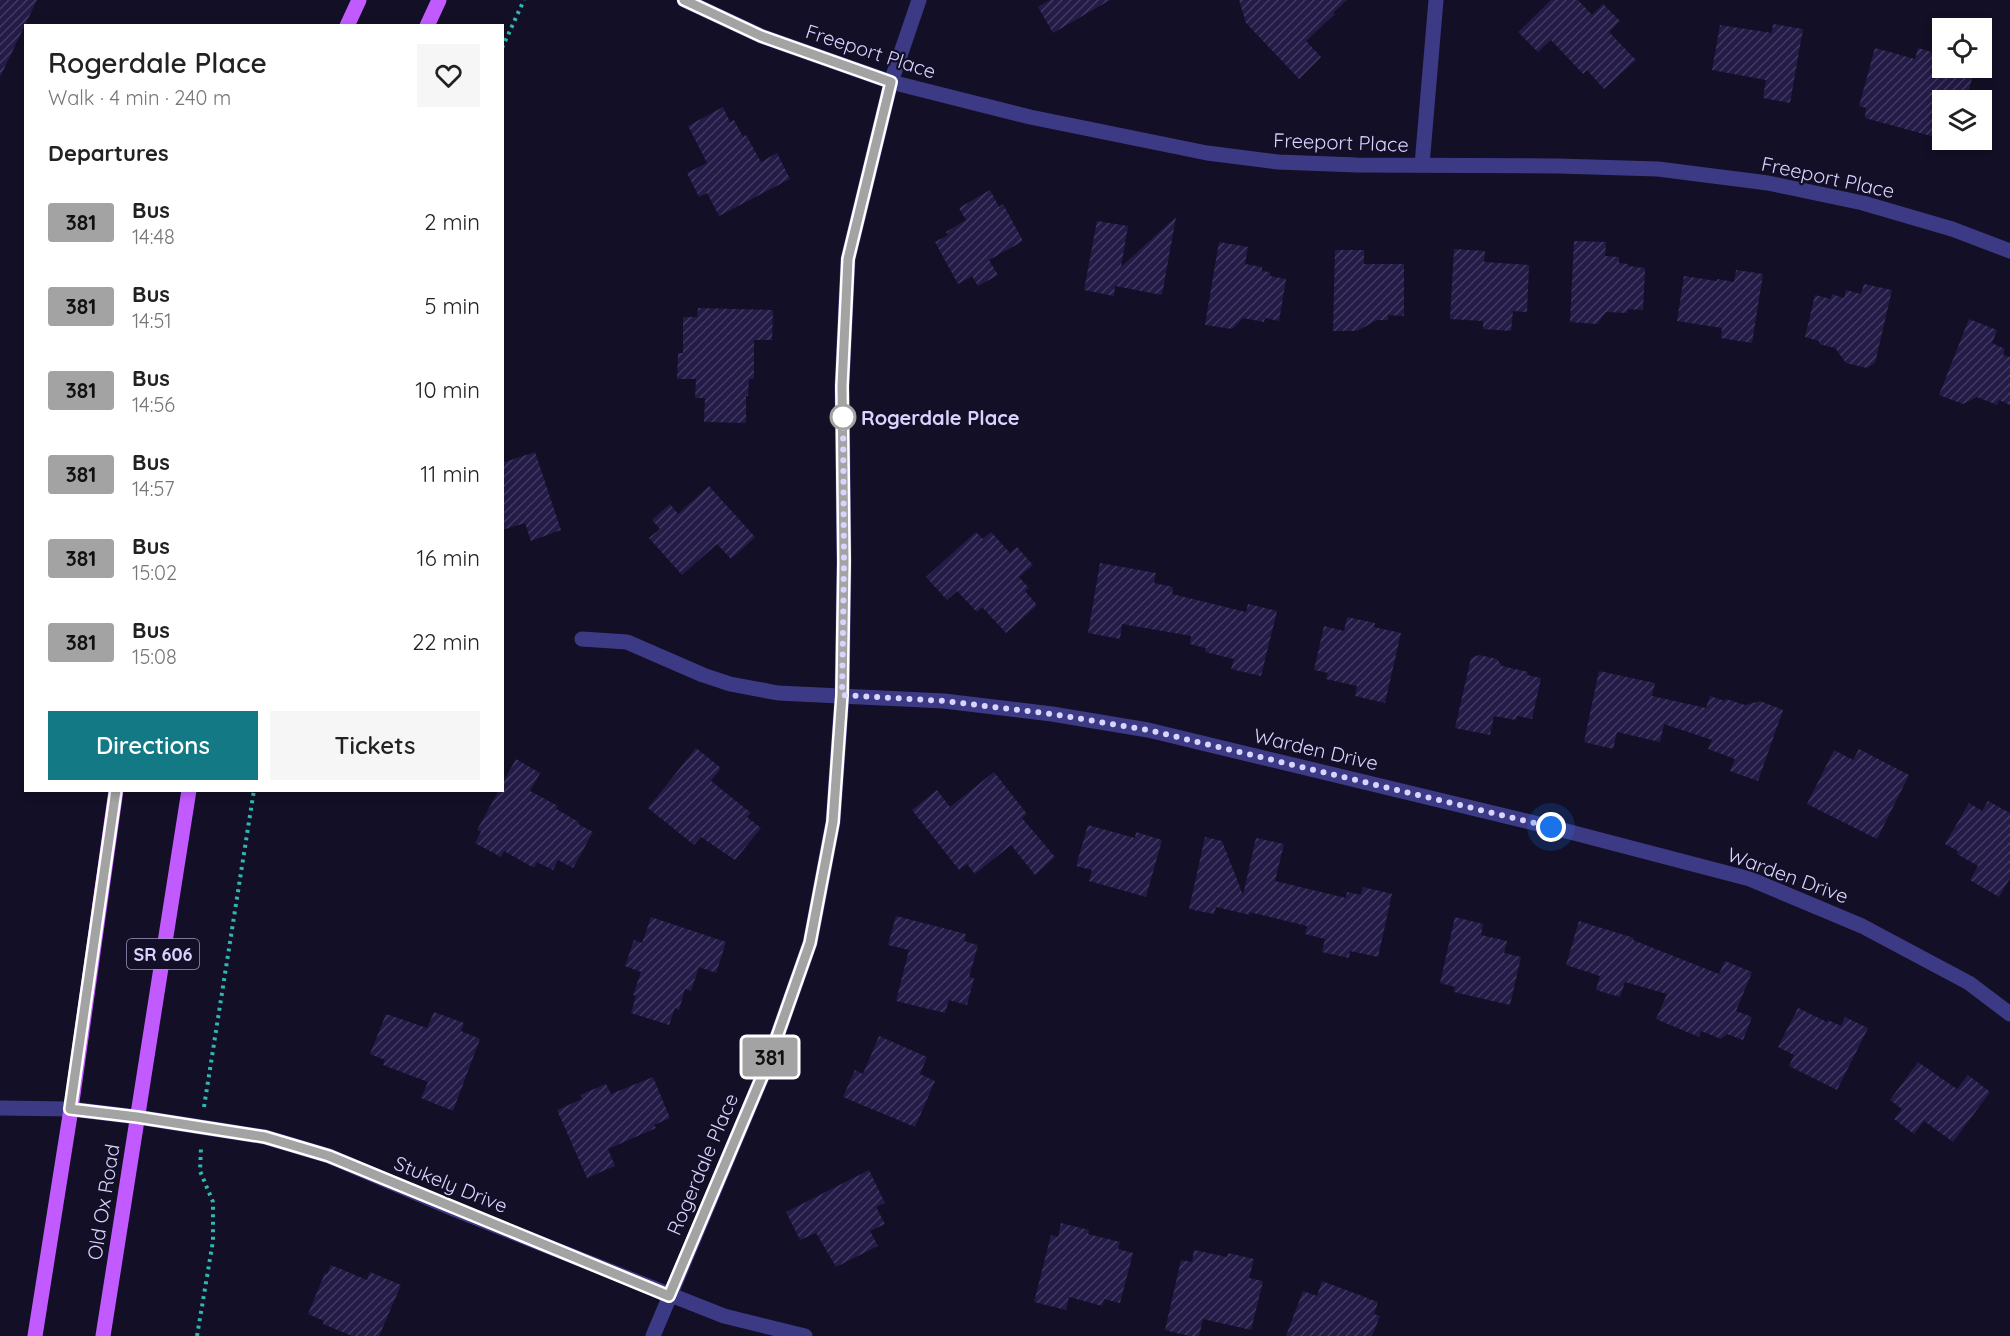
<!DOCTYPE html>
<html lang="en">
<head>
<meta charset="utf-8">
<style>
  :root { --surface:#fff; --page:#f6f6f6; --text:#222; --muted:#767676; --accent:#137a85 }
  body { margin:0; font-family:Quicksand,sans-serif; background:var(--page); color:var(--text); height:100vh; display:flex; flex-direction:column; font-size:22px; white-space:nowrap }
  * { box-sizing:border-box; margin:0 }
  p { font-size:20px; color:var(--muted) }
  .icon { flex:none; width:33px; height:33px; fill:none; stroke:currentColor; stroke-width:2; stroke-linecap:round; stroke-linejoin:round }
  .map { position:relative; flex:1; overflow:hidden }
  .sheet { position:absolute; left:24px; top:24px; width:480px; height:768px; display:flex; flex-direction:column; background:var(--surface); border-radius:0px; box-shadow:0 3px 9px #0003 }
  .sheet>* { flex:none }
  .badge { padding:0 12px; border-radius:4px; font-size:21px; line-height:39px }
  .fabs { position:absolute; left:1932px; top:18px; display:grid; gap:12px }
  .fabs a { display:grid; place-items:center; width:60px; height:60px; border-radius:0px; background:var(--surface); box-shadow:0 3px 9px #0003; font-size:30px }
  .you { position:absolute; width:30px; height:30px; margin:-15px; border:4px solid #fff; border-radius:50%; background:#1a73e8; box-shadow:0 0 0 9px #1a73e833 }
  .map>.badge { position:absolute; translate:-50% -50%; box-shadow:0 0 0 3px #fff }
  h2 { padding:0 24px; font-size:22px; line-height:54px }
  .round { display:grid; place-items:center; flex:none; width:63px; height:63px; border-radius:0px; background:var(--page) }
  .overview { display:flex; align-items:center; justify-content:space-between; height:102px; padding:0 24px }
  h1 { font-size:28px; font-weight:600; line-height:45px }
  .button { display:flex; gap:12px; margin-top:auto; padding:12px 24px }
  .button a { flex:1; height:69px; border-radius:0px; background:var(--accent); color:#fff; font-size:24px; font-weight:600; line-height:69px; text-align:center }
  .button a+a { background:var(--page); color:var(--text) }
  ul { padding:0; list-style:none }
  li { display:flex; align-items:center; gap:18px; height:84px; padding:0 24px }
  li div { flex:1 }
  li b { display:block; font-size:22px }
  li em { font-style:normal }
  li .badge { min-width:66px; font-weight:700; text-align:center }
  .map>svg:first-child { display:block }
</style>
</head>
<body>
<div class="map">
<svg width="2010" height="1336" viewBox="0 0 2010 1336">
  <defs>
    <pattern id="building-hatch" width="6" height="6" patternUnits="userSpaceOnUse" patternTransform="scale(1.5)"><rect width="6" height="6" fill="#241b47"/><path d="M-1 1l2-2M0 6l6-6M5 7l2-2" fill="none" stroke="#433b63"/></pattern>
  </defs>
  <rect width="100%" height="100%" fill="#130f26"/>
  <g fill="url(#building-hatch)">
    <polygon points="0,0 37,0 0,77"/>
    <polygon points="1050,0 1110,0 1053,33 1038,7"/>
    <polygon points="1239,0 1347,0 1333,13 1335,14 1306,41 1321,57 1299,79 1246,23"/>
    <polygon points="1551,0 1578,0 1592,15 1603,4 1620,21 1609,32 1636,60 1604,89 1587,70 1583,74 1551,40 1538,52 1518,32"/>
    <polygon points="1773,24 1803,29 1790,103 1763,98 1766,80 1712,70 1720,25 1772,33"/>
    <polygon points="1875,48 1915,59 1918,48 1942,55 1942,68 1975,68 1966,100 1942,100 1942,139 1865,118 1866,108 1859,106"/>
    <polygon points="723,107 730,122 734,120 743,137 746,135 761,162 777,153 790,179 719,216 707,193 699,197 687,173 707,163 688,126"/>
    <polygon points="990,190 999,207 1003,204 1023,241 989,260 998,275 978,286 972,276 958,284 935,242 948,235 946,232 966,220 959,208"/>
    <polygon points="1176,217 1162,295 1115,286 1114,296 1084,290 1097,221 1128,226 1121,267"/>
    <polygon points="1574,241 1606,242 1605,256 1619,257 1619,263 1628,264 1628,266 1645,268 1643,310 1628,309 1627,313 1606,312 1597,324 1570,322"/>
    <polygon points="1219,242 1248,247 1245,264 1262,267 1262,271 1270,272 1270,276 1286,279 1279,321 1265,318 1264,322 1243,318 1232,329 1205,325"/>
    <polygon points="1454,249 1485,251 1484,262 1529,265 1527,312 1513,311 1511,331 1483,329 1483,321 1450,319"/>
    <polygon points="1335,250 1364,250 1364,264 1404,264 1404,316 1388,315 1388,320 1377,320 1357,331 1333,331"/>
    <polygon points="1736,270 1763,274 1752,343 1721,338 1722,328 1677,321 1684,276 1717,281 1717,279 1734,282"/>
    <polygon points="1864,284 1892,290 1875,363 1867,368 1846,363 1835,348 1819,344 1819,341 1805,337 1815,295 1831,299 1832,294 1844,298 1846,290 1861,294"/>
    <polygon points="698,308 773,310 772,340 754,340 754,379 749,379 748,396 746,396 746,423 704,422 705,398 695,398 696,379 677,379 678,353 683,353 683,317 697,317"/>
    <polygon points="1969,319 1997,330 1992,343 2005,349 2003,355 2010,357 2010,405 1999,400 1997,405 1977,397 1963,404 1939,395"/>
    <polygon points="535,452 561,530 531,541 525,523 502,530 502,463"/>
    <polygon points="709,486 755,537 731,559 717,544 682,575 649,538 660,529 652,520 670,504 678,514"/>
    <polygon points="976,532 983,539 991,532 1010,553 1017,547 1033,565 1019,577 1029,588 1025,591 1037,605 1006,633 982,607 977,612 957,591 947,600 926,577"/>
    <polygon points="1100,563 1156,573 1154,583 1173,587 1172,594 1246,612 1248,604 1277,611 1261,676 1231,669 1234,659 1205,652 1206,648 1190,644 1191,636 1122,624 1120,639 1088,633"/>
    <polygon points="1347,617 1375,623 1374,627 1401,633 1385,703 1355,696 1357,686 1326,679 1328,673 1314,670 1324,626 1344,631"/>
    <polygon points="1479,655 1497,659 1502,666 1528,672 1527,675 1541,678 1532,719 1517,716 1516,720 1494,716 1490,735 1455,728 1471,658"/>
    <polygon points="1599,671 1655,683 1652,696 1706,708 1710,696 1725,701 1726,699 1745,705 1760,701 1783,710 1758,781 1730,771 1735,759 1708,749 1712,740 1664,724 1660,742 1617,732 1613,749 1584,742"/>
    <polygon points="696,748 721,768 711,781 751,813 747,817 761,828 735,860 701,837 694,845 648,808"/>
    <polygon points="1859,749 1909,775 1877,839 1807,804 1834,750 1853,760"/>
    <polygon points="516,759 540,773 530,791 558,806 556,809 579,822 578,824 593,832 573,868 558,860 553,870 537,862 534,868 504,851 501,857 475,843 481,832 477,830 499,790 502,790 502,784"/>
    <polygon points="994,772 1027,814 1022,818 1055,857 1035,875 1011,845 975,874 967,864 959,870 912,810 937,790 950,807"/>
    <polygon points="1988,801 2010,813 2010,878 1999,897 1970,880 1978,866 1957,854 1958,851 1945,844 1969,803 1982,811"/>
    <polygon points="1088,825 1135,838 1136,832 1162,840 1146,897 1089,881 1092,870 1076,866"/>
    <polygon points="1205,837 1222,841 1243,895 1256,838 1284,844 1275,881 1346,898 1347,892 1361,895 1363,887 1392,894 1378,957 1350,951 1349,958 1322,952 1325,939 1305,934 1307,926 1249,912 1250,915 1216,907 1214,914 1189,909"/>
    <polygon points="896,916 966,934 964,941 978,945 969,977 974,978 967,1005 949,1000 945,1013 896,1001 909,950 888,945"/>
    <polygon points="651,917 726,942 716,973 699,967 691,991 685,989 679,1010 675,1008 669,1025 631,1013 636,996 633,995 641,972 625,966 634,940 642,943"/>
    <polygon points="1455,917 1483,924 1481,935 1507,941 1504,953 1521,957 1510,1005 1454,992 1455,987 1440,983"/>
    <polygon points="1579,921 1634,938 1633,940 1719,974 1725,961 1752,972 1736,1011 1752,1017 1743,1040 1727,1034 1721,1039 1701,1031 1699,1037 1656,1019 1667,994 1625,982 1620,997 1596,990 1600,976 1566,965"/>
    <polygon points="1798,1008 1827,1022 1828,1020 1841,1026 1845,1017 1868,1028 1837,1090 1789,1066 1794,1055 1778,1047"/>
    <polygon points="434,1012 464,1023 461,1031 480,1039 453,1111 421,1098 428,1082 383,1065 385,1060 370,1054 386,1014 427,1028"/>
    <polygon points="879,1036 927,1057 920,1074 935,1081 915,1127 843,1097 855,1070 863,1074"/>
    <polygon points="1918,1062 1957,1089 1968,1075 1990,1092 1953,1142 1924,1121 1914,1134 1894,1119 1902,1109 1890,1100"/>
    <polygon points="653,1077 670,1118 654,1125 656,1128 608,1149 615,1166 587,1178 557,1110 582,1099 580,1095 606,1084 611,1094"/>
    <polygon points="869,1170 885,1203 876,1207 885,1224 870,1231 878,1246 836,1267 816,1233 800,1240 786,1212"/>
    <polygon points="1061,1223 1089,1230 1088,1234 1120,1242 1118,1249 1133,1253 1120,1303 1104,1299 1102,1306 1069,1297 1066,1310 1034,1302 1051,1235 1058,1237"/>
    <polygon points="1194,1250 1227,1257 1228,1253 1254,1259 1249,1278 1263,1281 1251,1330 1203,1319 1199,1336 1189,1336 1165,1330 1181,1260 1192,1262"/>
    <polygon points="331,1265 367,1280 370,1272 401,1285 379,1336 352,1336 323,1324 324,1321 308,1314 325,1273 327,1274"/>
    <polygon points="1322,1281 1378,1302 1374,1314 1380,1316 1372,1336 1286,1336 1303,1291 1317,1296"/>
  </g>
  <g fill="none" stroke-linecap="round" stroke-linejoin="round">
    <g stroke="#2fb8b0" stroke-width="4" stroke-dasharray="3 4.5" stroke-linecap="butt">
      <polyline points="502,48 524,0"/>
      <polyline points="204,1107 254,790"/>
      <polyline points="197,1336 213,1241 213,1202 200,1171 201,1147"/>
    </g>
    <g stroke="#3d3a85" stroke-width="15">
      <polyline points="684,0 761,36 891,82 1030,117 1207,153 1278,162 1357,165 1558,166 1658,169 1768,183 1863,203 1952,229 2010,251"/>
      <polyline points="1422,165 1436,0"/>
      <polyline points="582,639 627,642 703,675 730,684 778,693 944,701 1052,714 1148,730 1551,827 1750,879 1862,926 1969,983 2010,1014"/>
      <polyline points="0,1108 71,1109 137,1117 265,1137 329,1156 456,1210 724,1316 805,1336"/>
      <polyline points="653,1336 767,1065 810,943 833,822 842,695 844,562 842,386 848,259 891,82 919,0"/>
    </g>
    <g stroke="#c25bff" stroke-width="15">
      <polyline points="347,26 359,0"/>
      <polyline points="427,26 439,0"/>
      <polyline points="35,1336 71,1109 116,790"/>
      <polyline points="103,1336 189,790"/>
    </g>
  </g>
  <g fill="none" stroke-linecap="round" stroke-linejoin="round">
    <g stroke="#fff" stroke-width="14">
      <polyline id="line" points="116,790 70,1109 137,1117 265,1137 329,1156 669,1296 767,1065 810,943 833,822 842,695 844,562 842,386 848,259 891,82 761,36 684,0"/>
    </g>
    <use href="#line" stroke="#a3a3a3" stroke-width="9"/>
    <polyline stroke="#d9d4ff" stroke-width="6" stroke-dasharray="0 10.8" points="843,417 844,562 842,695 944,701 1052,714 1148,730 1551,827"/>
  </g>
  <circle fill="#fff" stroke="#a3a3a3" stroke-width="3" cx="843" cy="417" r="12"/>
  <g text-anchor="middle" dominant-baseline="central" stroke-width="4.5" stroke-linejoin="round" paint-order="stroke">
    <rect fill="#130f26" stroke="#9e99be" stroke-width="1.5" x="127" y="939" width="72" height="30" rx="4.5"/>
    <g font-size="18" font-weight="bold" fill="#d9d4ff">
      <text x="163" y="954">SR 606</text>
    </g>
    <g font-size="20" fill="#d9d4ff" stroke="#130f26">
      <text transform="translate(871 51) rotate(18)">Freeport Place</text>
      <text transform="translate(1341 142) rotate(2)">Freeport Place</text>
      <text transform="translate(1828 177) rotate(12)">Freeport Place</text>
      <text transform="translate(1316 749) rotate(13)">Warden Drive</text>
      <text transform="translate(1788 875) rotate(20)">Warden Drive</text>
      <text transform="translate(702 1164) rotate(-67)">Rogerdale Place</text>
      <text transform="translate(451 1184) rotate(22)">Stukely Drive</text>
      <text transform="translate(103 1202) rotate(-81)">Old Ox Road</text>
    </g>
    <g font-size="20" font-weight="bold" fill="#d9d4ff" stroke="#130f26" text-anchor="start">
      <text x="861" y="417">Rogerdale Place</text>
    </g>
  </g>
</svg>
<div class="fabs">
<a><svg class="icon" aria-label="locate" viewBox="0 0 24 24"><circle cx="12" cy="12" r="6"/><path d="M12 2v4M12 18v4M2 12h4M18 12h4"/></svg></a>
<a><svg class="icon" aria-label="layers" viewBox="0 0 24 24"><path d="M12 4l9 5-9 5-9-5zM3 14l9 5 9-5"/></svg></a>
</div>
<div class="you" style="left:1551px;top:827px"></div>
<b class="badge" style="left:770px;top:1057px;background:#a3a3a3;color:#111">381</b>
<section class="sheet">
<div class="overview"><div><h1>Rogerdale Place</h1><p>Walk · 4 min · 240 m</p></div><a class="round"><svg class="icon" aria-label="heart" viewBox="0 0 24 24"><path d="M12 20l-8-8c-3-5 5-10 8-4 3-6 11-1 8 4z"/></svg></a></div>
<h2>Departures</h2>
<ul>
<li><span class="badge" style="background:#a3a3a3;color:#111">381</span><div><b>Bus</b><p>14:48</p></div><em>2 min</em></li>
<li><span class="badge" style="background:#a3a3a3;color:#111">381</span><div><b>Bus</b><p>14:51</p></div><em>5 min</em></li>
<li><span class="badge" style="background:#a3a3a3;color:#111">381</span><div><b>Bus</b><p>14:56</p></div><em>10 min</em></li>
<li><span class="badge" style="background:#a3a3a3;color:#111">381</span><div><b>Bus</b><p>14:57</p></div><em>11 min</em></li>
<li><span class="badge" style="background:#a3a3a3;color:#111">381</span><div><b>Bus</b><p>15:02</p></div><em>16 min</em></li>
<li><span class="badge" style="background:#a3a3a3;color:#111">381</span><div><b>Bus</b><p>15:08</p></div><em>22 min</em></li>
</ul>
<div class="button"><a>Directions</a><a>Tickets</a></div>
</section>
</div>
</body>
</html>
